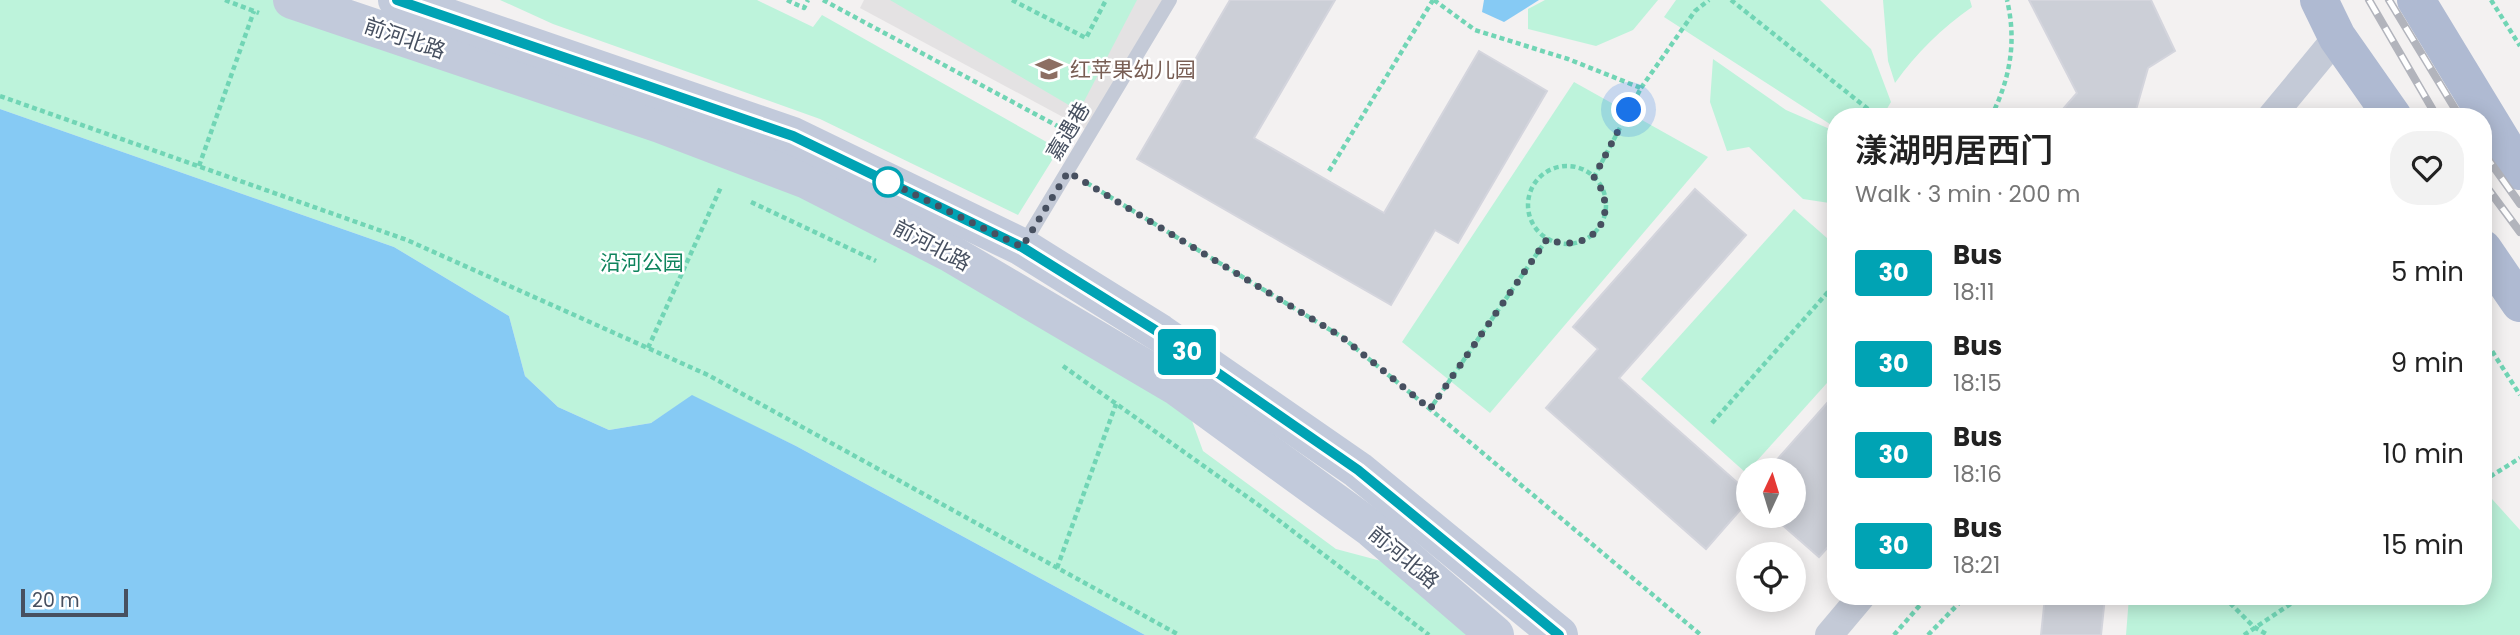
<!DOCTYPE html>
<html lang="en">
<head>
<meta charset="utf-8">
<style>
  :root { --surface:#fff; --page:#f2f2f2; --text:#222; --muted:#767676 }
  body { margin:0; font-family:Poppins,"Noto Sans SC",sans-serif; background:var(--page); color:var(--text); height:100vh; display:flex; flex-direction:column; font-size:26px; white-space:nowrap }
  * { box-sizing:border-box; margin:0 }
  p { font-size:23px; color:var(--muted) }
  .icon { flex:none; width:38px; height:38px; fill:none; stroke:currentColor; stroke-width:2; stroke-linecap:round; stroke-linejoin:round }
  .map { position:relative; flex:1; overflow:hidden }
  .sheet { position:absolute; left:1827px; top:108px; width:665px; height:497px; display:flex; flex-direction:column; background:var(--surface); border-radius:28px; box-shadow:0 4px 18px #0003 }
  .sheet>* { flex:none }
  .badge { padding:0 14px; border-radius:5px; font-size:24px; line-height:46px }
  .needle { width:46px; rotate:4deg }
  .tools { position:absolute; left:1736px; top:458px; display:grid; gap:14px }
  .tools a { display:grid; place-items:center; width:70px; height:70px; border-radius:50%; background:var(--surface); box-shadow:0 4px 18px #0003; font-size:35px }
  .scale { position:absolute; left:21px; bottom:18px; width:107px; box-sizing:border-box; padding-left:7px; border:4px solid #475060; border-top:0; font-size:19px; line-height:24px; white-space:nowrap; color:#475060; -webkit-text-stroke:5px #fff; paint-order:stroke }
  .you { position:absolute; width:35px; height:35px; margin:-18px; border:5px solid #fff; border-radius:50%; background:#1a73e8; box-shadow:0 0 0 10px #1a73e833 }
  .map>.badge { position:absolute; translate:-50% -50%; box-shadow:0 0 0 4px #fff }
  .round { display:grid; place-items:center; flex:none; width:74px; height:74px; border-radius:28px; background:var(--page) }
  .headline { display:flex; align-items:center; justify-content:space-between; height:119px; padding:0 28px }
  h1 { font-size:33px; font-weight:600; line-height:52px }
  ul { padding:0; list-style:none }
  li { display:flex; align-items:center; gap:21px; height:91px; padding:0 28px }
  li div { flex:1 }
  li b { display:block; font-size:26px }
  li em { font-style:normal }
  li .badge { min-width:77px; font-weight:700; text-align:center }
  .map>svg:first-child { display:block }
</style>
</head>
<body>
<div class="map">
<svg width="2520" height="635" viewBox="0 0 2520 635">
  <rect width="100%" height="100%" fill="#f3f1f1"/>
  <polygon fill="#e4e2e3" points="864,0 1166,0 1087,130 860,8"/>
  <g fill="#bdf3db">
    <polygon points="0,0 339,0 782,160 1179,385 1203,451 1336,549 1430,574 1500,635 1145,635 796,446 692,396 651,423 609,430 558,407 525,376 509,316 394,247 0,109"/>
    <polygon points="500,0 757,0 813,27 822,15 1059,149 1018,215 820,119 553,24"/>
    <polygon points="890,0 1137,0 1079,111"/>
    <polygon points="1545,0 1658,0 1633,30 1596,46 1528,29 1528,9"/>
    <polygon points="1676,0 1820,0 1871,49 1891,102 1882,117 1836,117 1836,128 1664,17"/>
    <path d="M 1883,0 L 1970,0 L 1972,7 C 1941,29 1917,52 1895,83 L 1888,61 Z"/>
    <polygon points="1713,59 1786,110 1832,130 1836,137 1836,204 1803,199 1749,147 1727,151 1710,102"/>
    <polygon points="1574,82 1708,157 1490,413 1402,342"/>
    <polygon points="1794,209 1836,246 1836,373 1746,473 1641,379"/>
    <polygon points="2483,489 2520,530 2520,635 2126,635 2129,597 2483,597"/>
  </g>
  <g fill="#86caf4">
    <polygon points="1484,0 1539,0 1504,22 1482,12"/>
    <polygon points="0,109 394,247 509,316 525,376 558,407 609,430 651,423 692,395 796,446 1145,635 0,635"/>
  </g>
  <g fill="#cccfd7" stroke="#d4d5dd" stroke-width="2">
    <polygon points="1230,0 1335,0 1254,138 1384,213 1479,51 1547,91 1458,243 1435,230 1391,305 1137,159"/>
    <polygon points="2029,0 2151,0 2175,51 2148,68 2134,117 2056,117 2077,93"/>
    <polygon points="1695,189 1746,235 1619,378 1748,492 1748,501 1706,549 1546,408 1598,349 1573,327"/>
    <polygon points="1836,393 1836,538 1819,557 1772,516 1794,516 1794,471 1767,471"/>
    <polygon points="2045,597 2105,597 2101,635 2041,635"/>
  </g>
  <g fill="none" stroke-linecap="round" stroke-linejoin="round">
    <g stroke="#71d5b5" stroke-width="4.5" stroke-dasharray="5 3.5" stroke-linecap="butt">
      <polyline points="225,0 259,13"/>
      <polyline points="787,0 804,8 808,0"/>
      <polyline points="823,0 1063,129"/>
      <polyline points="1012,0 1086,38 1106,0"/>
      <polyline points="1434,0 1475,30 1568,59 1641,88 1594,177"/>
      <polyline points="1731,0 1878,117"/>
      <polyline points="2491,0 2520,46"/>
      <polyline points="1641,88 1695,11 1709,0"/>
      <polyline points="0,96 407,240 708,375 1179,635"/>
      <path d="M 1991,117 C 2010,79 2017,42 2007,0"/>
      <polyline points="199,166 254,11"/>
      <circle cx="1567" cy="205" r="39"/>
      <polyline points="1329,171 1433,0"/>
      <polyline points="1087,183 1342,337 1430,409"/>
      <polyline points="751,202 876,261"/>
      <polyline points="1547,239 1430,409 1701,635"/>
      <polyline points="2483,337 2520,395"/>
      <polyline points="648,348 721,187"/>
      <polyline points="1063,366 1260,506 1429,635"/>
      <polyline points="1712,423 1836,283"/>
      <polyline points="2483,481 2520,458"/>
      <polyline points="1057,568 1116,404"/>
      <polyline points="2224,597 2254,627 2268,635"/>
      <polyline points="1894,635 1927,597"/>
      <polyline points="1928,635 1965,597"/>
      <polyline points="2244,635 2301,597"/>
    </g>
    <polyline stroke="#c4cad7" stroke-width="14" points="1023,245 1170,0"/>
    <g stroke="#c4cad7" stroke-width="28">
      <polyline points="2271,117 2337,37"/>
      <polyline points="1829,635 1861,597"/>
    </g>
    <g stroke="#c2cadb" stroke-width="38">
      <polyline points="292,0 660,124 807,180 948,252 1177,387 1372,529 1495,635"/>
      <polyline points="397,0 793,136 1022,247 1160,333 1358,470 1559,635"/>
    </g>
    <g stroke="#afbad2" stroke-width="38">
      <polyline points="2319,0 2337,37 2393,117"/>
      <polyline points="2416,0 2520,171"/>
      <polyline points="2483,249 2520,303"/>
    </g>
    <g stroke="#b2b4bc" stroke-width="8">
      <g id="rail">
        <polyline points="2369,0 2437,117"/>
        <polyline points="2389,0 2460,117"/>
        <polyline points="2483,152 2520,204"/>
        <polyline points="2483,182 2520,232"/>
      </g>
    </g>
    <use href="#rail" stroke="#fff" stroke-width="5" stroke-dasharray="16" stroke-linecap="butt"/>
  </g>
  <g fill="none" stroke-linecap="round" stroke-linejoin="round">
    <g stroke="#fff" stroke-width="16">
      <polyline id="line" points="397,0 793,136 1022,247 1160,333 1358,470 1559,635"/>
    </g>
    <use href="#line" stroke="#00a3b4" stroke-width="10"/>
    <path stroke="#475060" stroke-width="7" stroke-dasharray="0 12.6" d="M 888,182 L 885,180 L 1022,247 L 1068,172 L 1342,337 L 1430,409 L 1547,239 C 1591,256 1623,216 1594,177 L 1629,110"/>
  </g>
  <defs>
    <g id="school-bare" transform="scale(2.1)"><path d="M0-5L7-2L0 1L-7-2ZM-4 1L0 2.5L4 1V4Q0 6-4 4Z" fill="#8d6e63" stroke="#fff" stroke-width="2.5" paint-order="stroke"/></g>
  </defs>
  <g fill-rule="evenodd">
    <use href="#school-bare" x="1049" y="69"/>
  </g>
  <circle fill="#fff" stroke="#00a3b4" stroke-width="3.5" cx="888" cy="182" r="14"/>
  <g text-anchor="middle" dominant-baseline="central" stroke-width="5" stroke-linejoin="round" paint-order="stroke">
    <g font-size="21" fill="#475060" stroke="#fff">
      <text transform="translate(405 38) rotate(19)">前河北路</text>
      <text transform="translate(1068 131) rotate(-59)">嘉遇巷</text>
      <text transform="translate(932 245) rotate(28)">前河北路</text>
      <text transform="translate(1404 557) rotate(40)">前河北路</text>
    </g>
    <g font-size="21" fill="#785e54" stroke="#fff" text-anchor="start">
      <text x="1070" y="69">红苹果幼儿园</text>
    </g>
    <g font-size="21" fill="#0f845d" stroke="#fff">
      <text x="642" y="262">沿河公园</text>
    </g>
  </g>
</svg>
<div class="tools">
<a><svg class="needle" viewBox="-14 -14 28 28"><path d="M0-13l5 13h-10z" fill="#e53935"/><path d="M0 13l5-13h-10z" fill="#767676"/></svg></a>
<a><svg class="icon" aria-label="locate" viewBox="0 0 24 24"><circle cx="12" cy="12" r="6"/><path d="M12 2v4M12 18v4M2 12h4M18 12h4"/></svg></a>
</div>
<div class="scale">20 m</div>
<div class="you" style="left:1629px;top:110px"></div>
<b class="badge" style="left:1187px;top:352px;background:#00a3b4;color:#fff">30</b>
<section class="sheet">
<div class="headline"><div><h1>漾湖明居西门</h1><p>Walk · 3 min · 200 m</p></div><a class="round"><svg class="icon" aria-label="heart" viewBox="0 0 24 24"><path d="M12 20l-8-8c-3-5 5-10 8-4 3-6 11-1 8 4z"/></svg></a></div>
<ul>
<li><span class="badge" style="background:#00a3b4;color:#fff">30</span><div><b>Bus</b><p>18:11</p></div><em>5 min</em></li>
<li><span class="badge" style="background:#00a3b4;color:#fff">30</span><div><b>Bus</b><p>18:15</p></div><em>9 min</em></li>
<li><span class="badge" style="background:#00a3b4;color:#fff">30</span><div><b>Bus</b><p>18:16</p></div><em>10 min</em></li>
<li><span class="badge" style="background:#00a3b4;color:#fff">30</span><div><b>Bus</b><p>18:21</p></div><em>15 min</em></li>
</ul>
</section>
</div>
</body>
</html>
